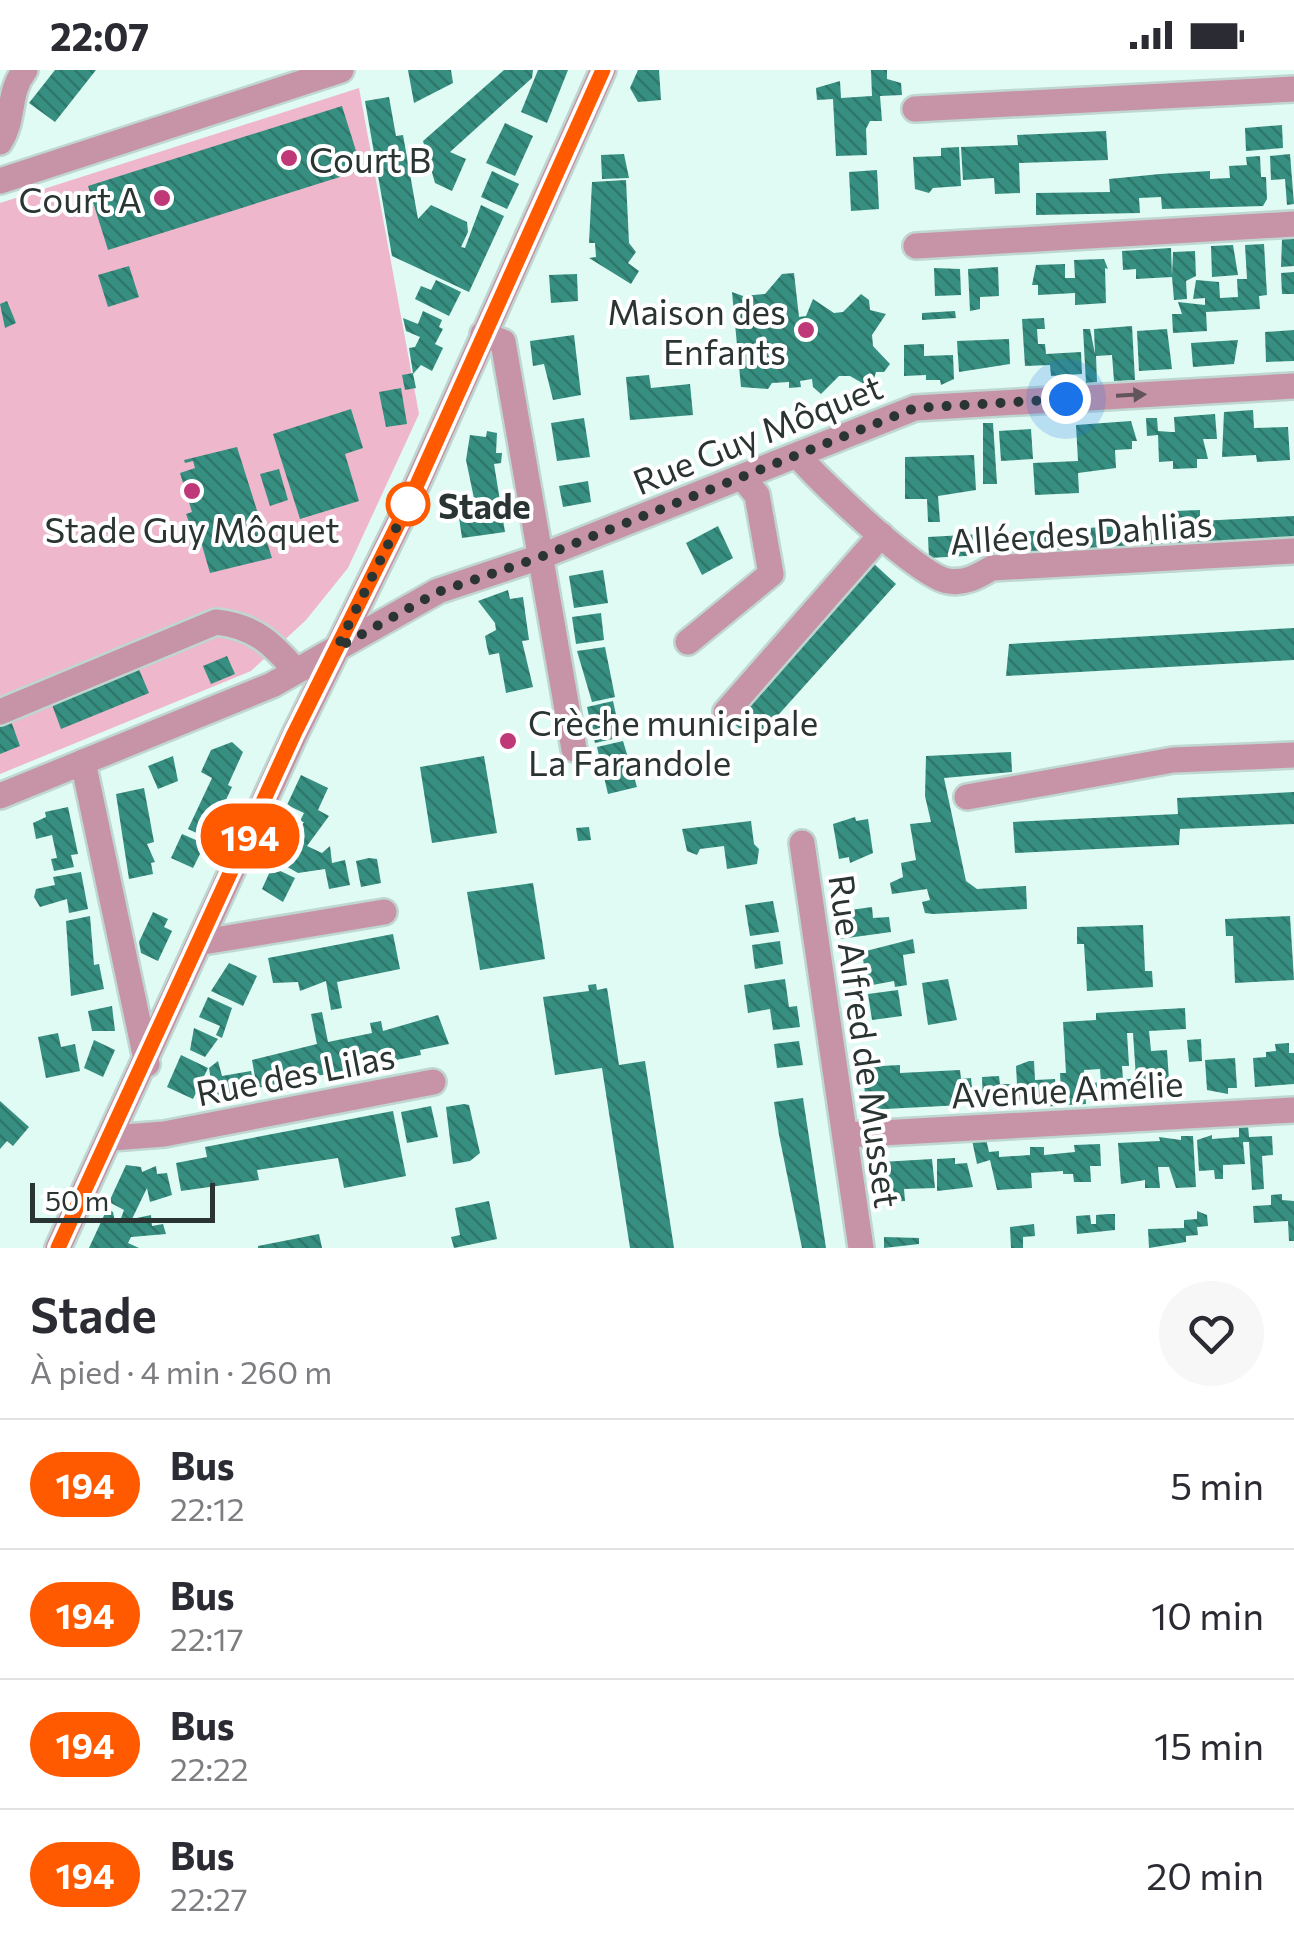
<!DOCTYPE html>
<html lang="fr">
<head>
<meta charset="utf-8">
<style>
  :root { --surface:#fff; --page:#f7f7f7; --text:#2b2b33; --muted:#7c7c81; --line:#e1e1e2 }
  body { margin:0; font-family:Commissioner,sans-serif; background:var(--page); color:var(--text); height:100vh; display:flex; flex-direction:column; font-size:38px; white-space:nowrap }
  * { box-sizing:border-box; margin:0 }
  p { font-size:32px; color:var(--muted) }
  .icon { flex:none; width:55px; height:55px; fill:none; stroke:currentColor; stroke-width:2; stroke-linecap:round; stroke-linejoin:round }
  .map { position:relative; height:1178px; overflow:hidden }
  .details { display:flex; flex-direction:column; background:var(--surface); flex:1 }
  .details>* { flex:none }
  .badge { padding:0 20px; border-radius:32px; font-size:35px; line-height:65px }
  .scale { position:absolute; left:30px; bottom:25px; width:185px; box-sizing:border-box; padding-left:10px; border:5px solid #2a3432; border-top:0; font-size:28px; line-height:35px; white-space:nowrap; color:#2a3432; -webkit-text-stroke:8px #fff; paint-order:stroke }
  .you { position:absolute; width:50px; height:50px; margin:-25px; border:8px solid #fff; border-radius:50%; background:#1a73e8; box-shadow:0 0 0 15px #1a73e833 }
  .map>.badge { position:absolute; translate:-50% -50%; box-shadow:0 0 0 5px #fff }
  .round { display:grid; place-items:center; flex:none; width:105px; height:105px; border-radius:52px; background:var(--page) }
  .summary { display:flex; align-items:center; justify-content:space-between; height:170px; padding:0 30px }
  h1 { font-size:48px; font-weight:600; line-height:75px }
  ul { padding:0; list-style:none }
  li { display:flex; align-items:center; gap:30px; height:130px; padding:0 30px; border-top:2px solid var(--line) }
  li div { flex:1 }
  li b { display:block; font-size:38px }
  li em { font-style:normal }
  li .badge { min-width:110px; font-weight:700; text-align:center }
  .status { display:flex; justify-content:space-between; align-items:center; height:70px; padding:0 50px; background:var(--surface); direction:ltr }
  .status svg { height:28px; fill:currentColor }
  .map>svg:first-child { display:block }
</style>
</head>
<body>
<div class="status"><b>22:07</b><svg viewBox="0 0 49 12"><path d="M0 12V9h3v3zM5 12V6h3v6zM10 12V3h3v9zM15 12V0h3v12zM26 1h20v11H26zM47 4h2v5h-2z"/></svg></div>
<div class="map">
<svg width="1294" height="1178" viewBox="0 0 1294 1178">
  <defs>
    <pattern id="building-back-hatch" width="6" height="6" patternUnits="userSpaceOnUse" patternTransform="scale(2.5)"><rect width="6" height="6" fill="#368f80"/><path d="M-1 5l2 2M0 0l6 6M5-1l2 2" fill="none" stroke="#2e7669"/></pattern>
  </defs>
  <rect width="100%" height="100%" fill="#e0faf4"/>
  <polygon fill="#efb7cb" points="359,18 419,344 348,498 306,550 251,601 0,704 0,133"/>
  <g fill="url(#building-back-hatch)" fill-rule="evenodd">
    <polygon points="55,0 96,0 55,52 29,33"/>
    <polygon points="408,0 451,0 453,13 414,33"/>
    <polygon points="504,0 533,0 532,8 450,82 466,89 452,121 435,113 423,71"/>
    <polygon points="538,0 568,0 547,53 521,42"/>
    <polygon points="638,0 659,0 661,30 638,32 630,18"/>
    <polygon points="871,0 887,0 887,9 901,13 902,25 880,26 882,51 870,51 866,59 867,85 836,86 833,29 817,30 816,18 840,11 841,28 872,26"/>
    <polygon points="389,27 396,66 403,65 418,149 431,135 467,152 468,162 461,177 465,178 481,135 504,146 469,222 392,186 365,31"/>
    <polygon points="342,36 362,100 108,180 88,116"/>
    <polygon points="505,53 533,66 515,106 486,93"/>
    <polygon points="1282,55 1283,78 1246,81 1245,58"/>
    <polygon points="1106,61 1108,90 1019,93 1020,123 995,124 994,108 963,110 961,77 1018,75 1017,65"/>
    <polygon points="959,77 961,116 933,118 929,123 915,119 913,87 941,86 941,78"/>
    <polygon points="624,84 629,108 602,109 601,85"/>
    <polygon points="1290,84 1294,134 1287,135 1285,109 1271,110 1270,86"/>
    <polygon points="1260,86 1261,107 1266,107 1267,129 1263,136 1162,139 1161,127 1139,128 1140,143 1036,145 1036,123 1110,122 1109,109 1160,104 1210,101 1210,109 1230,108 1229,96 1247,95 1246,87"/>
    <polygon points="877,100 879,139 851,141 849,102"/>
    <polygon points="492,101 519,114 507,139 481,127"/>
    <polygon points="626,110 629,173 636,182 628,193 639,201 631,214 589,188 596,187 595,173 589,173 592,112"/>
    <polygon points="1282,169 1294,169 1294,196 1281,197"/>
    <polygon points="1264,174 1267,225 1259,226 1260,239 1206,242 1207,261 1173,263 1172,244 1182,244 1178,232 1205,235 1205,228 1193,229 1196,210 1219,212 1220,228 1238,227 1237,209 1247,209 1245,175"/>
    <polygon points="1233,175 1238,205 1212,207 1211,176"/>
    <polygon points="1171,178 1172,206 1173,182 1195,181 1196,206 1186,211 1187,229 1174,230 1172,207 1136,209 1136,199 1123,200 1122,181"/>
    <polygon points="1104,189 1108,199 1105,198 1106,233 1075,235 1075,223 1038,225 1038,215 1032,215 1036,195 1065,194 1065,208 1075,208 1074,190"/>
    <polygon points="129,196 139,227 108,237 98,205"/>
    <polygon points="998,197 999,226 980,227 980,239 970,241 968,199"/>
    <polygon points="934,198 960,199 961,225 935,226"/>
    <polygon points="1294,202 1294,224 1282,224 1281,203"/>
    <polygon points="794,203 799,247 806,246 813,229 834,243 843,242 861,224 869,230 870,240 886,244 872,265 873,276 890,294 884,302 876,302 871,318 850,306 839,306 821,324 813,317 812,309 800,311 801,317 789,318 789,312 772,313 768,319 741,317 732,222 743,226 765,224 782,204"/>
    <polygon points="577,204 578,231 551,233 549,205"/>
    <polygon points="436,210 461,222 449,246 415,229 421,216 431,220"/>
    <polygon points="7,231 16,253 5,258 0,234"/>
    <polygon points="423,241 442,250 439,257 443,259 435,274 443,278 432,301 421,295 413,304 416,318 405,320 402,305 413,303 409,278 415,277 420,267 406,261 403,248 418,254"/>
    <polygon points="955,241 956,248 922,250 922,243"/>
    <polygon points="1044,248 1045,259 1037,259 1038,274 1045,274 1046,284 1081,282 1082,304 1051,306 1050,295 1025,296 1022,249"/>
    <polygon points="1132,256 1135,310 1114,311 1112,285 1096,286 1097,312 1086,313 1083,259 1090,259 1095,284 1094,259"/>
    <polygon points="1167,259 1172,299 1139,301 1137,261"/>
    <polygon points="1294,260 1294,291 1266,292 1265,262"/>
    <polygon points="574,265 581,325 553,330 544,294 533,296 530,271"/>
    <polygon points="1009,269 1010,294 959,302 957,271"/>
    <polygon points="1238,270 1234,294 1193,297 1191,273"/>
    <polygon points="924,274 924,286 953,285 954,309 941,315 940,310 926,310 926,305 904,306 904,275"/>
    <polygon points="649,305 651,318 690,314 693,345 630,350 626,307"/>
    <polygon points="401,318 407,354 386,357 379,322"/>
    <polygon points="351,339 363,378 345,384 359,431 300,449 273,364"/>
    <polygon points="1253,340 1254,358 1288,357 1290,390 1257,392 1256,385 1222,387 1224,342"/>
    <polygon points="1215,344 1217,369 1203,369 1208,389 1197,389 1197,398 1173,399 1173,391 1159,392 1158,365 1147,366 1146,348 1157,348 1158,361 1171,362 1175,362 1174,347"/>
    <polygon points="584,348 590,387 557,391 551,353"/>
    <polygon points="1131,351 1137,371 1132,371 1132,379 1115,380 1116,398 1078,403 1079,423 1035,425 1033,393 1078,391 1076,355"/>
    <polygon points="983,353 993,353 997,414 983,414"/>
    <polygon points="1031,359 1033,389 1001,391 999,361"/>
    <polygon points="487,361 497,363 496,383 502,383 501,393 494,394 505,462 462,468 458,441 476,438 466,390 470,365 486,367"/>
    <polygon points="237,377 272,488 210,503 195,451 189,452 186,444 192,442 180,403 195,398 193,391 185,393 184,390"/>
    <polygon points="974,385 976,420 938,426 940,452 928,452 927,429 905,429 905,387"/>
    <polygon points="279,399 288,430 270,436 260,404"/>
    <polygon points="588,411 591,432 563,437 559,416"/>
    <polygon points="1200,440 1200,451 1294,446 1294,468 929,488 928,467 1175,453 1174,441"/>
    <polygon points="718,456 733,488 702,505 686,473"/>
    <polygon points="872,492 896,514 754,672 730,650"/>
    <polygon points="603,500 608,533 574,538 569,506"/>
    <polygon points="508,520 510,529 523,527 529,570 522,571 533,617 506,623 499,583 489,585 487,577 485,566 496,560 495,553 478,531"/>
    <polygon points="601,543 604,570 576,574 572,547"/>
    <polygon points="1294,558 1294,590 1006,606 1009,574"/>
    <polygon points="605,577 615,627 592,632 577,581"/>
    <polygon points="227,586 235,604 211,614 203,596"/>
    <polygon points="138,597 149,623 61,659 51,632"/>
    <polygon points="613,631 621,667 595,673 587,637"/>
    <polygon points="11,651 20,676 0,684 0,656"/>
    <polygon points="623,671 637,717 608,724 597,677"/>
    <polygon points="232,672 243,682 228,715 232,717 223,736 229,739 214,771 188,759 212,708 201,702 211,680"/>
    <polygon points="1011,682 1012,702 944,708 966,811 977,819 1026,816 1027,839 933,844 925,843 922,832 930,830 927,819 892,824 890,813 903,807 901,793 916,790 910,754 931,752 925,726 926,686"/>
    <polygon points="173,686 178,711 158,719 148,696"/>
    <polygon points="484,686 497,763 432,773 420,697"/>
    <polygon points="301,705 328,718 318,740 329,746 307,776 322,783 330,776 332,793 345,790 350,815 329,819 325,799 298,803 277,791 292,751 302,755 304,752 300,751 304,743 287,735"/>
    <polygon points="144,718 154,772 147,774 155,792 151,793 153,804 129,809 116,724"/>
    <polygon points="1294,722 1294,754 1180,759 1179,775 1015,783 1013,752 1178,744 1177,728"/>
    <polygon points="68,737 78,784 71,785 74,797 54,801 51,789 57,788 52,765 36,769 33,753 46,747 45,742"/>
    <polygon points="855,747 856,751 868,749 873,783 850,793 849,787 839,789 833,754"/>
    <polygon points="751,751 754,774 759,779 757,794 727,799 724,776 700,779 697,785 687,781 682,759"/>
    <polygon points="589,757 591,770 578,771 576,758"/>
    <polygon points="182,764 205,774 193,798 171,788"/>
    <polygon points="369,788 377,789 381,813 361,817 356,791"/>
    <polygon points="272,797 295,808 283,832 262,819"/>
    <polygon points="81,802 88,839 69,843 67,829 40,837 34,827 36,819 55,815 53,807"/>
    <polygon points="533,813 545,889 480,900 467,822"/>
    <polygon points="773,831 779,862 750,866 745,835"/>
    <polygon points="872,837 873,848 889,847 891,862 840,869 837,855 845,853 843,841"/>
    <polygon points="153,842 168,849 164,857 172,861 158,891 141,883 139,872"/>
    <polygon points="90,846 94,895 99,894 104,919 71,926 66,851"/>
    <polygon points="1290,846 1294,910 1235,913 1233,866 1226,866 1225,849"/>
    <polygon points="1143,855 1145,901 1152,901 1153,917 1087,921 1084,874 1077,874 1077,857"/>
    <polygon points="393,864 400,899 337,912 342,938 331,940 326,911 300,921 298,912 273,913 268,888"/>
    <polygon points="913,869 915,883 903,885 907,915 895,917 894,911 867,916 862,882"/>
    <polygon points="780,871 783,894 755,899 752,875"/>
    <polygon points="229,893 257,906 243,936 211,921"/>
    <polygon points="785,909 789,937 797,936 800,957 773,960 770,939 748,943 744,915"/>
    <polygon points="948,909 957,950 928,955 922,913"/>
    <polygon points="596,914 597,920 607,918 619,995 645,991 674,1178 630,1178 602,998 555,1005 543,927 589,921 588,915"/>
    <polygon points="898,920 902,946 872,950 868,924"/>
    <polygon points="208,927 232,938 222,968 216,965 220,956 199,947"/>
    <polygon points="112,936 115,961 92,961 88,941"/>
    <path d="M 1185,938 L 1186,959 L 1149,961 L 1151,981 L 1167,980 L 1170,1026 L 1094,1031 L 1093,1013 L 1101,1012 L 1100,999 L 1084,1000 L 1086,1034 L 1068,1035 L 1067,1021 L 1061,1022 L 1060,1003 L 1066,1003 L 1063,952 L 1096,950 L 1096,943 ZM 1127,963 L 1133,963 L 1136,1008 L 1123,1010 L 1122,996 L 1129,996 Z"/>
    <polygon points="322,942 328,972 372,963 370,953 381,951 383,961 438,945 449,974 420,980 421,985 257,1018 252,990 317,974 311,944"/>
    <polygon points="194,958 218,969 205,987 190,980"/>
    <polygon points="58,963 61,977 75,974 80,1001 46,1008 38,967"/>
    <polygon points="1201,969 1202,991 1189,992 1187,970"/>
    <polygon points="94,970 115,980 103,1007 84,998"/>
    <polygon points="799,971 803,995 777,998 774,974"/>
    <polygon points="1289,973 1289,983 1294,983 1294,1014 1255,1017 1253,988 1266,987 1266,982 1276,981 1275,974"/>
    <polygon points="181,985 208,998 193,1029 167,1017"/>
    <polygon points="1235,988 1237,1018 1228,1018 1228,1024 1207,1020 1205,990"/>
    <polygon points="218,991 222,1006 251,1001 256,1026 215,1034 209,998"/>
    <polygon points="1029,991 1034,991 1035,1010 1055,1009 1057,1036 1032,1037 1031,1029 1014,1031 1015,1038 1000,1039 1000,1031 983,1032 982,1007 999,1006 1000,1014 1017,1014 1016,996"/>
    <polygon points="900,995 900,1003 960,1000 961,1009 971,1008 973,1028 962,1029 962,1035 866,1040 863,997"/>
    <polygon points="803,1028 810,1074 826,1178 802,1178 779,1065 774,1032"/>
    <polygon points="0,1031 29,1057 13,1076 7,1071 0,1079"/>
    <polygon points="464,1034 469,1035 480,1083 470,1091 453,1094 446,1037"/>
    <polygon points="431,1036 438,1067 407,1073 401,1042"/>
    <polygon points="393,1041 406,1106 344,1118 338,1088 257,1100 259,1110 181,1121 176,1093 207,1087 205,1077"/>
    <polygon points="1239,1055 1248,1055 1249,1067 1272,1066 1273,1085 1262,1086 1264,1119 1252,1120 1249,1072 1243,1072 1245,1094 1223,1095 1223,1109 1215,1109 1214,1100 1199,1101 1197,1070 1212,1065 1212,1069 1239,1067"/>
    <polygon points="1181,1066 1193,1066 1196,1117 1176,1118 1169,1097 1158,1097 1160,1118 1145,1118 1145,1110 1121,1114 1118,1073 1160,1071 1159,1067 1181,1070"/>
    <polygon points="986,1069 989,1082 999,1081 999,1087 1030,1085 1030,1077 1044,1077 1044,1085 1075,1082 1074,1075 1100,1074 1101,1096 1090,1096 1091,1112 1074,1112 1073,1104 1063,1104 1063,1101 1031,1103 1032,1118 997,1120 990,1090 977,1094 972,1070"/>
    <polygon points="955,1088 955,1094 967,1093 973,1117 937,1121 937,1089"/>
    <polygon points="932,1089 935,1118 904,1119 905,1131 888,1132 882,1092"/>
    <polygon points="126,1095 141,1097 142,1102 156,1096 157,1104 167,1103 172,1125 150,1132 147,1118 132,1149 151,1145 152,1156 163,1154 166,1164 131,1167 128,1173 139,1178 89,1178 107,1139 113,1142 115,1152 120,1151 124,1140 109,1132"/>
    <polygon points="1282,1124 1282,1130 1294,1131 1294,1171 1289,1171 1288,1151 1254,1153 1253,1136 1271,1135 1271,1125"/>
    <polygon points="489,1131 497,1169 454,1178 451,1167 460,1165 455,1138"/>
    <polygon points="1197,1141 1207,1145 1208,1156 1197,1157 1198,1165 1186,1166 1186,1172 1149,1178 1148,1159 1184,1158 1184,1150 1197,1149"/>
    <polygon points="1108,1144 1115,1144 1115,1160 1077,1164 1076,1146 1090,1145 1091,1154 1096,1154 1096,1145"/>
    <polygon points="1034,1154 1035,1166 1023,1167 1023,1178 1011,1178 1010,1157"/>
    <polygon points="319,1164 322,1178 258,1178 258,1176"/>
    <polygon points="884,1167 919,1168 919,1174 884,1178"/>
  </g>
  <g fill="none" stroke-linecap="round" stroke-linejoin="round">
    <g stroke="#bfd6d1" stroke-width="30">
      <g id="minor">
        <polyline points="915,39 1294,19"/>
        <path d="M 0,72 C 15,49 7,23 25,0"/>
        <polyline points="0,111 341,0"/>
        <polyline points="916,176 1294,154"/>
        <polyline points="483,264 503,272 574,679"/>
        <path d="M 798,386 C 821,412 918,506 948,511 C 965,514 978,506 992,498 L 1294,481"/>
        <polyline points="688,572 771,504 757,425 743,408"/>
        <path d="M 0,642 L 216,552 C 254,556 272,573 296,601"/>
        <polyline points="726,642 881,465"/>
        <polyline points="83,692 147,994"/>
        <polyline points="0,726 272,615 438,521 537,488 915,338 1294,316"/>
        <polyline points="967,727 1173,690 1294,685"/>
        <polyline points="802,773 861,1178"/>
        <polyline points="203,872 384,842"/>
        <polyline points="845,1065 1294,1040"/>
        <polyline points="112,1068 164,1064 433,1012"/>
        <polyline points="58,1178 295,664 410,430 603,0"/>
      </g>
    </g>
    <use href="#minor" stroke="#c793a6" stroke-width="25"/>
  </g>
  <defs><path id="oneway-solid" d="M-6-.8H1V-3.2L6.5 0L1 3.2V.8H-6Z" transform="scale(2.5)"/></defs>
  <use fill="#61555b" href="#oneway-solid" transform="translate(1131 325) rotate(-3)"/>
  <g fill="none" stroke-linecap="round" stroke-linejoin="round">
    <g stroke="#fff" stroke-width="22">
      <polyline id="line" points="58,1178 294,664 410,430 603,0"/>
    </g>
    <use href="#line" stroke="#ff5a00" stroke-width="15"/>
    <polyline stroke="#2a3432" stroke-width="10" stroke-dasharray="0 18" points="408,434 410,430 337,578 438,522 538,488 915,338 1066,329"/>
  </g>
  <g fill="#bf3877" stroke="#fff" stroke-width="4">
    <circle cx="289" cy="88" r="10"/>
    <circle cx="162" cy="128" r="10"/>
    <circle cx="806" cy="260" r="10"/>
    <circle cx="192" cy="421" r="10"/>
    <circle cx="508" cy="671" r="10"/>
  </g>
  <circle fill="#fff" stroke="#ff5a00" stroke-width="5" cx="408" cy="434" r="20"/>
  <g text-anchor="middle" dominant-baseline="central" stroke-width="8" stroke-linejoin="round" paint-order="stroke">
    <g font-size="35" fill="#2a3432" stroke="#fff" text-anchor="start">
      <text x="309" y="88">Court B</text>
      <text x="142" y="128" text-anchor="end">Court A</text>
      <text x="786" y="240" text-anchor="end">Maison des<tspan x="786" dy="40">Enfants</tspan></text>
      <text x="192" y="458" text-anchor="middle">Stade Guy Môquet</text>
      <text x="528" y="651">Crèche municipale<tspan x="528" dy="40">La Farandole</tspan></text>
    </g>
    <g font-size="35" fill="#2a3432" stroke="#fff">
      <text transform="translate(757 363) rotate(-22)">Rue Guy Môquet</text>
      <text transform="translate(1081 461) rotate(-4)">Allée des Dahlias</text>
      <text transform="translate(866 971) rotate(82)">Rue Alfred de Musset</text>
      <text transform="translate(295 1003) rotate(-11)">Rue des Lilas</text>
      <text transform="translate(1067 1018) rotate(-3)">Avenue Amélie</text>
    </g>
    <g font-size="35" font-weight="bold" fill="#2a3432" stroke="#fff" text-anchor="start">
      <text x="438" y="434">Stade</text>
    </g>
  </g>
</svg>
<div class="scale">50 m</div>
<div class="you" style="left:1066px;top:329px"></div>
<b class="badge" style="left:250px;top:766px;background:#ff5a00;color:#fff">194</b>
</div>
<section class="details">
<div class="summary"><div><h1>Stade</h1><p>À pied · 4 min · 260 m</p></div><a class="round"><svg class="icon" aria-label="heart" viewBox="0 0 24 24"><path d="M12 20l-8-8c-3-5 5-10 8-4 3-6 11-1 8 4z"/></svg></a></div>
<ul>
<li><span class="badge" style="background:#ff5a00;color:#fff">194</span><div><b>Bus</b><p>22:12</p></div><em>5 min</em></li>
<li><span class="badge" style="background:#ff5a00;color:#fff">194</span><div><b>Bus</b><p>22:17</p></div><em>10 min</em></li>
<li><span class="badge" style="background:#ff5a00;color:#fff">194</span><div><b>Bus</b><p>22:22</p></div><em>15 min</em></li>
<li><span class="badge" style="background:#ff5a00;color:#fff">194</span><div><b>Bus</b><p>22:27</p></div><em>20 min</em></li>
</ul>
</section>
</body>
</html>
